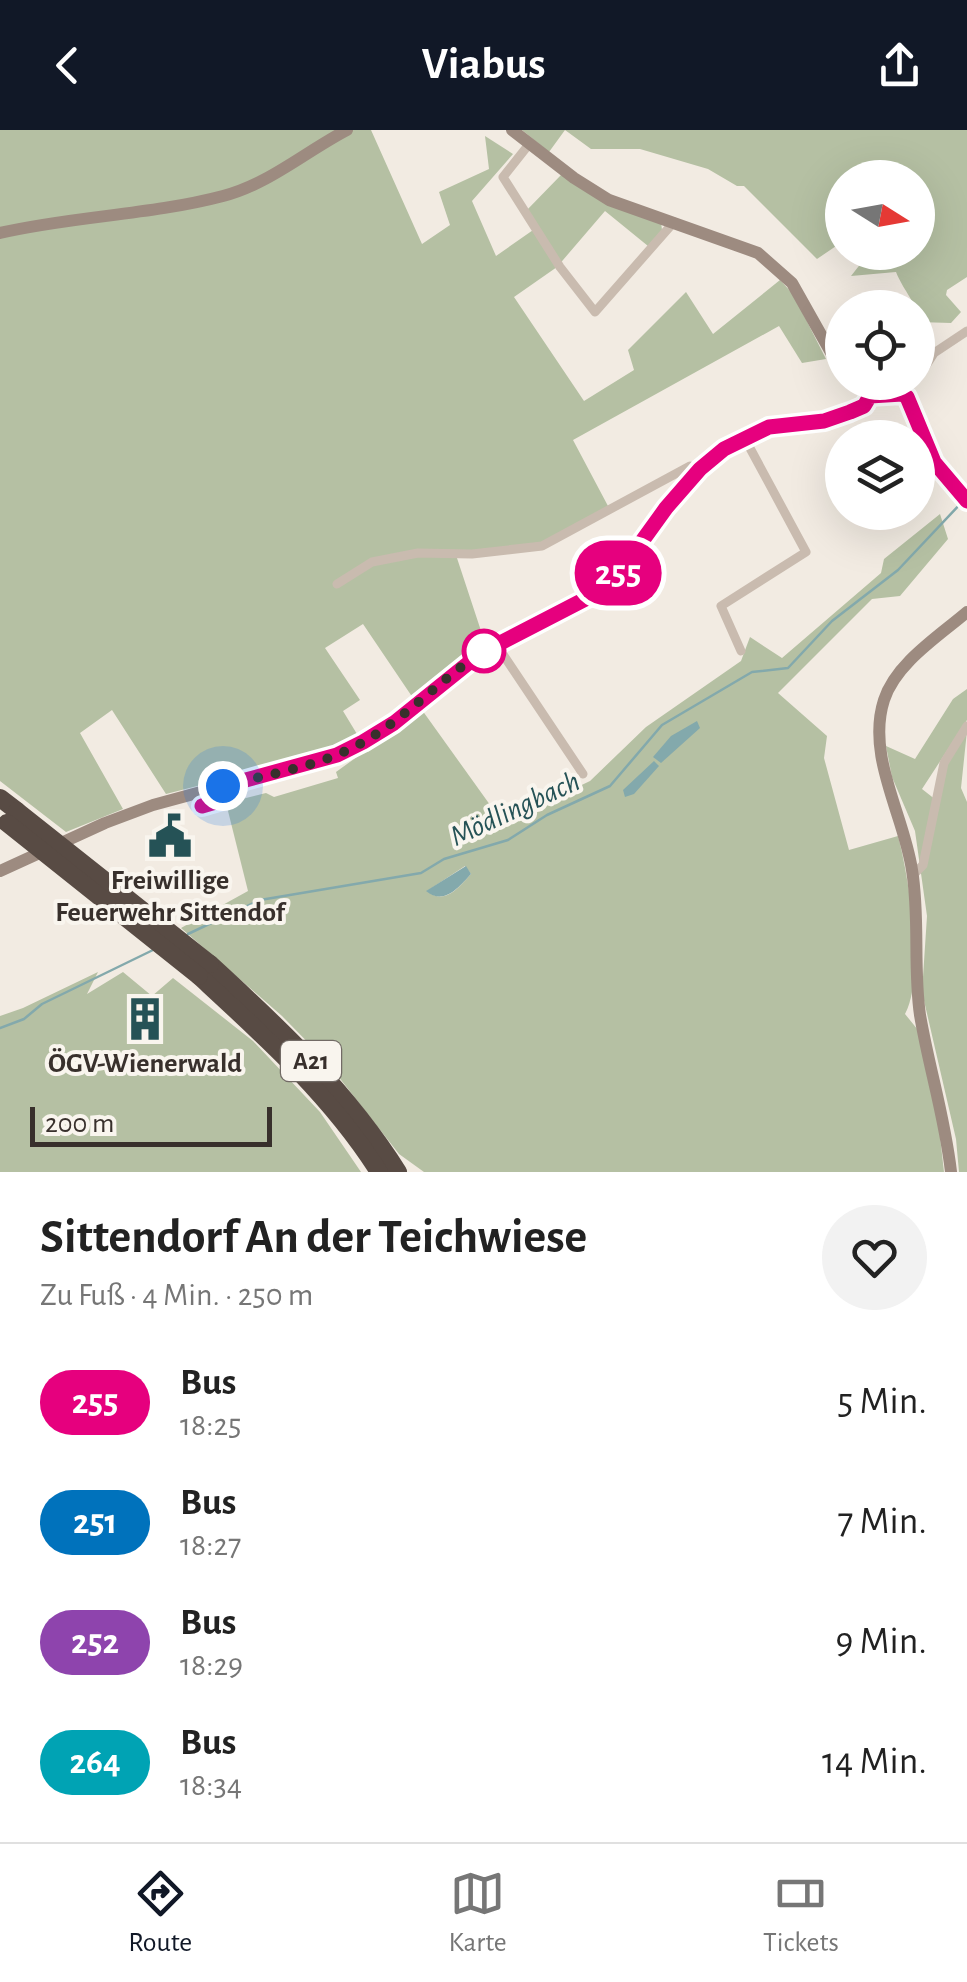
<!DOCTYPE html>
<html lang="de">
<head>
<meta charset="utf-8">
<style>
  :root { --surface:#fff; --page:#f2f2f2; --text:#222; --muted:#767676; --line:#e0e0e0; --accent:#111827 }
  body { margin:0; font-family:"Alegreya Sans",sans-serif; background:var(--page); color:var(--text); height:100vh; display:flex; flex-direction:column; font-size:38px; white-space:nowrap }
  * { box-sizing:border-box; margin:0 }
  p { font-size:32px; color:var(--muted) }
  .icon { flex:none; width:55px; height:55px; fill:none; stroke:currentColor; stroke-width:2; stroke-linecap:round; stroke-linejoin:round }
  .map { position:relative; height:1042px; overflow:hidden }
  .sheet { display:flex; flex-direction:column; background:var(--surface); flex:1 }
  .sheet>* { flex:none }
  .badge { padding:0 20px; border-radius:32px; font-size:35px; line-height:65px }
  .needle { width:65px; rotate:101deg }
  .fabs { position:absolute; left:825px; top:30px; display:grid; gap:20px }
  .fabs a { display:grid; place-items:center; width:110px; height:110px; border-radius:50%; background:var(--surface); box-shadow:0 10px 40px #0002; font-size:50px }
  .scale { position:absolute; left:30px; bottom:25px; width:242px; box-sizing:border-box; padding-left:10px; border:5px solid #38302c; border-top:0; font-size:28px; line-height:35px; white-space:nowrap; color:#38302c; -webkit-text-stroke:8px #f9f5ee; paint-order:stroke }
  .you { position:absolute; width:50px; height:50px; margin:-25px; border:8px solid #fff; border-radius:50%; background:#1a73e8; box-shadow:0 0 0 15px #1a73e833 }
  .map>.badge { position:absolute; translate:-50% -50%; box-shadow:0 0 0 5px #fff }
  .round { display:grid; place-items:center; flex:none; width:105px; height:105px; border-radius:52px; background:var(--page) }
  .summary { display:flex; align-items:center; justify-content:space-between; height:170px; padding:0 40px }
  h1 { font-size:48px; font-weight:600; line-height:75px }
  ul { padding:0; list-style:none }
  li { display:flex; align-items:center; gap:30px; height:120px; padding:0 40px }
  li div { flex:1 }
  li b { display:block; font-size:38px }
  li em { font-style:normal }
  li .badge { min-width:110px; font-weight:700; text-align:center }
  header { display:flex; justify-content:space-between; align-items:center; height:130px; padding:0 40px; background:var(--accent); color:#fff; font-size:45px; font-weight:600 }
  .tabs { display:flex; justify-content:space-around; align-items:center; height:140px; border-top:2px solid var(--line); background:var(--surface); font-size:28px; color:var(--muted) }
  .tabs a { display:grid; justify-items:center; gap:5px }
  .tabs .active { color:var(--accent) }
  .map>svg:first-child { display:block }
</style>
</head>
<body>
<header><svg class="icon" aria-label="back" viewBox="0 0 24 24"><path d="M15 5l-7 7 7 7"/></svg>Viabus<svg class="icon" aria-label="share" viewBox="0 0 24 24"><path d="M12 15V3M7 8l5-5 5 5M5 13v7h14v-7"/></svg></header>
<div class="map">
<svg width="967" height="1042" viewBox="0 0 967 1042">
  <rect width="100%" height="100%" fill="#f2ebe2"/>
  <g fill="#b5c0a3" fill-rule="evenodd">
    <polygon points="0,0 371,0 422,114 450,95 439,62 489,39 485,6 513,24 472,71 496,126 536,98 526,81 561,45 661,92 662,100 648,116 605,81 557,137 514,167 584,271 634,240 628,220 686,162 713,204 780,150 793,164 826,229 802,233 779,196 573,310 608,376 543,413 455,422 485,513 415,571 363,494 325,518 360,570 343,581 360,609 331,622 166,664 112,580 80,603 123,679 66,702 0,651"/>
    <path d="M 522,0 L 967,0 L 967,147 L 947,160 L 946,165 L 961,182 L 951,193 L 918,192 C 917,172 904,162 896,142 L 851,146 L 869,123 L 918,122 L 918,48 L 842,48 L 842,112 L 817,129 L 744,56 L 737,56 L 708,39 L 640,19 L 591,19 L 565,0 L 549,22 Z"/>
    <path d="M 940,384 L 948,409 L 900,466 L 872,469 L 778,563 L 827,606 L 824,628 L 849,720 L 898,706 C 909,747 925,848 905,884 L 918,900 L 938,989 L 944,1042 L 424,1042 L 399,1024 L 327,932 L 282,886 L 181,798 L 248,761 L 226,673 L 266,663 L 274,667 L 338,648 L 336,642 L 422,580 L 503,693 L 590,651 L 646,597 L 741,531 L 750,507 L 782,528 L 881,443 L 884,429 ZM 465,736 L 471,744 C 459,757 445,776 427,761 Z"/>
    <polygon points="967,559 967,590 922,659 936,670 947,632 967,601 961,658 967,672 967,1042 959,1042 956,1009 922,862 927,786 915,701 892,647 886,616 915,629 953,569"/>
    <polygon points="98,842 87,864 123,842 152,866 173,848 253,911 320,982 361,1042 0,1042 0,886 23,878"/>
  </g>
  <g fill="#83a9ac">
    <polygon points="697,591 700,598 661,633 653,627 671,606"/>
    <polygon points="654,631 659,636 634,664 625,667 623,660"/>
    <path d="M 466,736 L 471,744 C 459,757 444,776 426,761 Z"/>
  </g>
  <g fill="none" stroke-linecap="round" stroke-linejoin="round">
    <g stroke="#83a9ac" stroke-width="2.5">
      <polyline points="188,804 260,770 421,743 444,729 508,710 547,685 610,656 662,595 752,542 788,538 832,491 898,440 963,371"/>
      <polyline points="0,898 24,889 42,874 153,820"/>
    </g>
    <g stroke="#c9bbaf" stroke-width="9">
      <polyline points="530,13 503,47 560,137 595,182 674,92"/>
      <polyline points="918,248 934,223 967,201"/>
      <polyline points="337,454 372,432 418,423 472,424 542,416 690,336 700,339"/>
      <polyline points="496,514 583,644"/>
      <polyline points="741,521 721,476 806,422 744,307"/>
      <polyline points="913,745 923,735 944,633 967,596"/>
    </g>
    <g stroke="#9d8b80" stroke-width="12">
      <polyline points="512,0 574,48 609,70 758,123 792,153 842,242"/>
      <path d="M 0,103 C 73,86 151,85 223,66 C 269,54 305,22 347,0"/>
      <polyline points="852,252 870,266 895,263 907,267 934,332 967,371"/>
      <path d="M 0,741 L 105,693 L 153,675 L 337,625 C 392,599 430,558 479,524 C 525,493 584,481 622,440 C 658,400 679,350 725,318 C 739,309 756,300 772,296 C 804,289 850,297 870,266"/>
      <path d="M 951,1042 C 945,988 929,938 920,885 C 913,837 920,788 912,740 C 904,685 866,626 884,570 C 896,533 939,506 967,482"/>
    </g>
    <g stroke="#584b44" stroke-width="18">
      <polyline points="0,668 17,681"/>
      <path d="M 210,834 C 279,897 348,962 398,1042"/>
      <path d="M 199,846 C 264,906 332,967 379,1042"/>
    </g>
    <g stroke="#584b44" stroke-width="18">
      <polyline points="17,681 210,834"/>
      <polyline points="7,693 199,846"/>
    </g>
  </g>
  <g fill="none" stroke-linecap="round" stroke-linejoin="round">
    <g stroke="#fff" stroke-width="22">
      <polyline id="line" points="202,676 226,669 242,651 337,625 363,612 394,593 481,523 595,464 622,439 666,378 700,339 724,319 769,297 824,291 850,282 864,276 870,266 902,264 907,267 934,332 967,371"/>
    </g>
    <use href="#line" stroke="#e6007e" stroke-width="15"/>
    <path stroke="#38302c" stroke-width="10" stroke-dasharray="0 18" d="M 223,656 C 269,644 323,636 365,611 C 408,586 443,547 484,521"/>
  </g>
  <defs>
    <g id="civic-bare" transform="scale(3.45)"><path d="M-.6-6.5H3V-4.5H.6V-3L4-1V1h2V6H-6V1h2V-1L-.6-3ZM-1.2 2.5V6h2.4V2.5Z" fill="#255256" stroke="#f9f5ee" stroke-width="2.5" paint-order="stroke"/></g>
    <g id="building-bare" transform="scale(3.45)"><path d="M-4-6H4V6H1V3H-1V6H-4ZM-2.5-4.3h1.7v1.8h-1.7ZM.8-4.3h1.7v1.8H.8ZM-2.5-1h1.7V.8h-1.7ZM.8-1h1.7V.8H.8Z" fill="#255256" stroke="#f9f5ee" stroke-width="2.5" paint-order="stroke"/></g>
  </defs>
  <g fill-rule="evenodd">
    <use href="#civic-bare" x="170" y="706"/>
    <use href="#building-bare" x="145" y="889"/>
  </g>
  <circle fill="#fff" stroke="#e6007e" stroke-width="5" cx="484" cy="521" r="20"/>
  <g text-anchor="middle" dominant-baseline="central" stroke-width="8" stroke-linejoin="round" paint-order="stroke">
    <rect fill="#f9f5ee" stroke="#726b66" stroke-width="2.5" x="281" y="911" width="60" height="40" rx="8"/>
    <g font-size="25" font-weight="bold" fill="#38302c">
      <text x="311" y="931">A21</text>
    </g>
    <g font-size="28" font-weight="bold" fill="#38302c" stroke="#f9f5ee">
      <text x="170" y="751">Freiwillige<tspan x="170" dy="32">Feuerwehr Sittendof</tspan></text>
      <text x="145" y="934">ÖGV-Wienerwald</text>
    </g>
    <g font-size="30" font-style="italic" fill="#255256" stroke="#f9f5ee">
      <text transform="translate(515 679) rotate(-25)">Mödlingbach</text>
    </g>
  </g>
</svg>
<div class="fabs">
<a><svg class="needle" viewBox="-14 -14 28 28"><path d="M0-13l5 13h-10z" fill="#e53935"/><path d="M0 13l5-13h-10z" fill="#767676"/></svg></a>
<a><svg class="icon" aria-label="locate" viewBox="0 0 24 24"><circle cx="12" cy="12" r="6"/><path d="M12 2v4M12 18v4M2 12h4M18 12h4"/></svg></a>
<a><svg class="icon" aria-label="layers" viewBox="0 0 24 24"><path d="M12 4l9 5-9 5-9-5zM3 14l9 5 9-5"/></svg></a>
</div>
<div class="scale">200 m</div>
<div class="you" style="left:223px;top:656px"></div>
<b class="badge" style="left:618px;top:443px;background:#e6007e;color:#fff">255</b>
</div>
<section class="sheet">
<div class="summary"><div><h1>Sittendorf An der Teichwiese</h1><p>Zu Fuß · 4 Min. · 250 m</p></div><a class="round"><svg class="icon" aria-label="heart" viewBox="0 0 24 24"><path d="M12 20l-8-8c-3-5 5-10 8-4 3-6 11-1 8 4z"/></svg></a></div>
<ul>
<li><span class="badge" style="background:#e6007e;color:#fff">255</span><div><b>Bus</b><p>18:25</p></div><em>5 Min.</em></li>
<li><span class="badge" style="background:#0072bc;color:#fff">251</span><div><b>Bus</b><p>18:27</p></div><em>7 Min.</em></li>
<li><span class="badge" style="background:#8e44ad;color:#fff">252</span><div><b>Bus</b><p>18:29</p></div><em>9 Min.</em></li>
<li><span class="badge" style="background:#00a3b4;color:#fff">264</span><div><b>Bus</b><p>18:34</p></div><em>14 Min.</em></li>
</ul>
</section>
<nav class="tabs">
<a class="active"><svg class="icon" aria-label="directions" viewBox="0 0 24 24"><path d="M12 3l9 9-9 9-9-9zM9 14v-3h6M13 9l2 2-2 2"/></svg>Route</a>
<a><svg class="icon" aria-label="map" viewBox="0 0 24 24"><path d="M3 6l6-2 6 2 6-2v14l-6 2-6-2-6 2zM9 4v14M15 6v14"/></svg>Karte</a>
<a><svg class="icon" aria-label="tickets" viewBox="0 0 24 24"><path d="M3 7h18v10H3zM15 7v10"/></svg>Tickets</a>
</nav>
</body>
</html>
